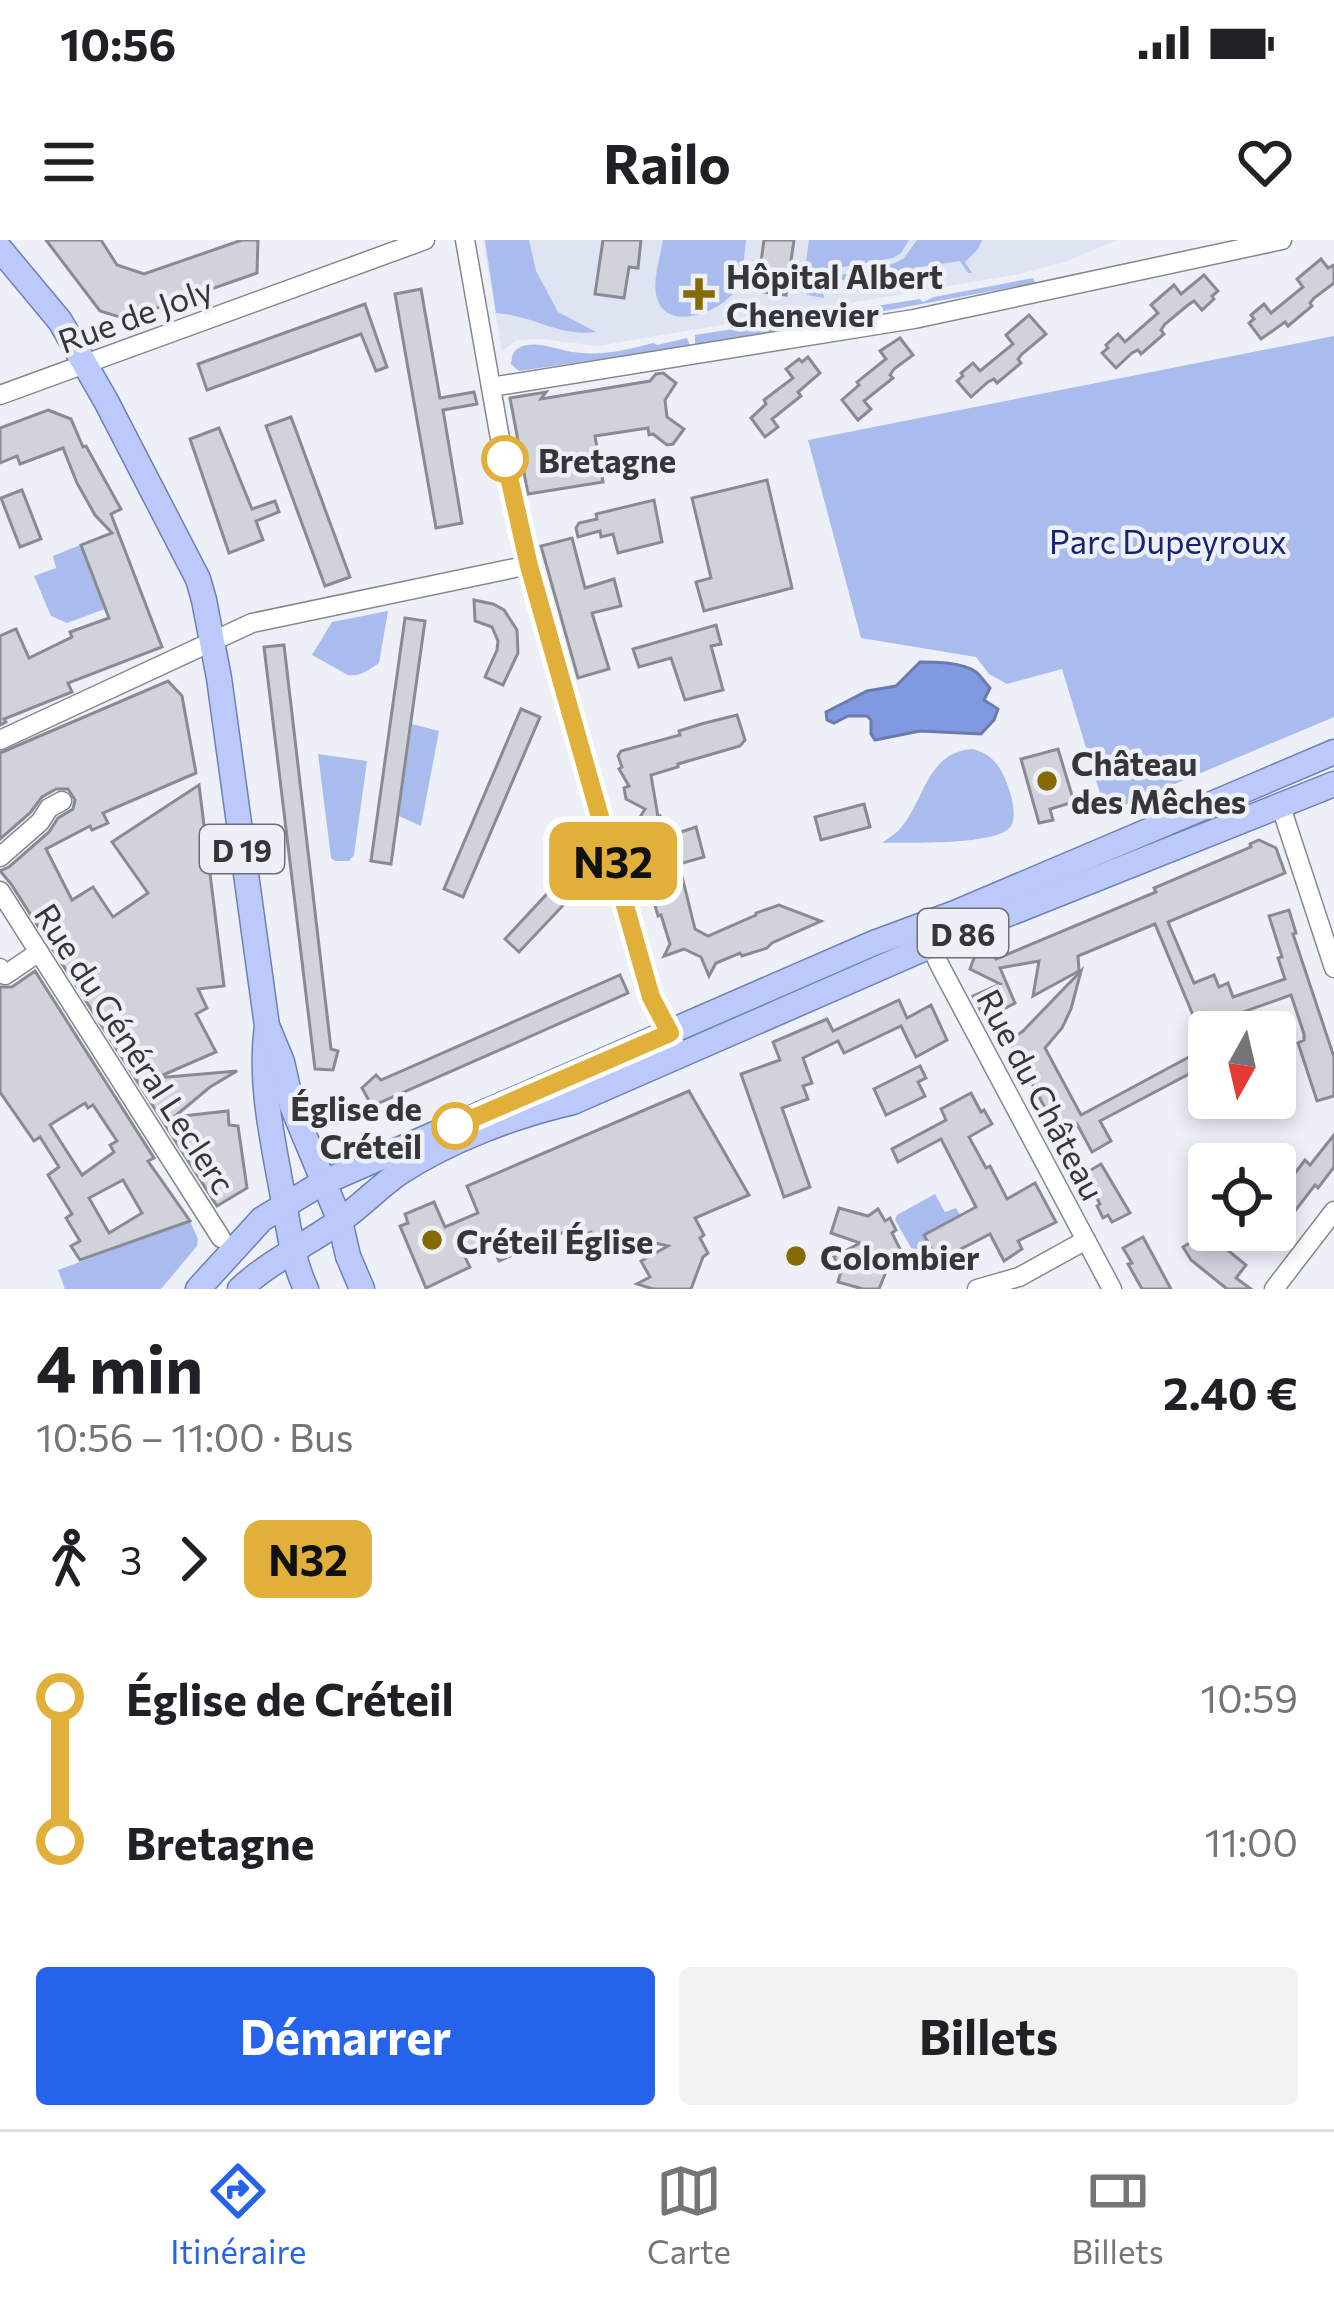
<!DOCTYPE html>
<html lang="fr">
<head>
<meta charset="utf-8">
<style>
  :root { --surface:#fff; --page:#f2f2f2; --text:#202124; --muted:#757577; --line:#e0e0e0; --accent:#2563eb }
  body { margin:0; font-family:Commissioner,sans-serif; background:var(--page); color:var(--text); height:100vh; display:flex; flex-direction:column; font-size:45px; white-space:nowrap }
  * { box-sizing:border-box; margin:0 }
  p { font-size:39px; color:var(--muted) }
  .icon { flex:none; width:66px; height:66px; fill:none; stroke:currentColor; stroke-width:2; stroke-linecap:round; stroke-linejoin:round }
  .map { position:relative; height:1049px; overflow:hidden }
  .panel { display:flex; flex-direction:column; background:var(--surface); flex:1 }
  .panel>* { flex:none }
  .badge { padding:0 24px; border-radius:18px; font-size:42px; line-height:78px }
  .needle { width:78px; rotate:188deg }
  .controls { position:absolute; left:1188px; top:771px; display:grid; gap:24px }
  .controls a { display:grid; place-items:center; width:108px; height:108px; border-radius:12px; background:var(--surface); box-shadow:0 6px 18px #0003; font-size:60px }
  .map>.badge { position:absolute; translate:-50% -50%; box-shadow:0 0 0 6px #fff }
  .legs { display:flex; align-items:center; gap:18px; height:132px; padding:0 36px; font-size:39px }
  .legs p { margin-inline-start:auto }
  .overview { display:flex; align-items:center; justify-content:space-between; height:204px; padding:0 36px }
  h1 { font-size:66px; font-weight:700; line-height:90px }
  .primary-button { display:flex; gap:24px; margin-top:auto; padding:24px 36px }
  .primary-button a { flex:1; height:138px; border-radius:12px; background:var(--accent); color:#fff; font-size:48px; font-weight:700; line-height:138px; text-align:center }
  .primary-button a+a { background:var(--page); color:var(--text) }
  ul { padding:0 36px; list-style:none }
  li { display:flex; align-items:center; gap:42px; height:144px; font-size:45px }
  li i { display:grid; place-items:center; width:18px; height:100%; margin:0 15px; background:currentColor }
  li i::after { content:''; width:30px; height:30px; margin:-15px; border:9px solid; border-radius:50%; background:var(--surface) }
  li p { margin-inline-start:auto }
  li:first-child i { background:linear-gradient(#0000 50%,currentColor 0) }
  li:last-child i { background:linear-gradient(currentColor 50%,#0000 0) }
  .status { display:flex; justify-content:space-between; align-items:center; height:84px; padding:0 60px; background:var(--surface); direction:ltr }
  .status svg { height:33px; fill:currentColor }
  header { display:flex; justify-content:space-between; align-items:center; height:156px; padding:0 36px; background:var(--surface); font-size:54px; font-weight:700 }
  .tabs { display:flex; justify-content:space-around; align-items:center; height:168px; border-top:3px solid var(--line); background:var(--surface); font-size:33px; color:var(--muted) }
  .tabs a { display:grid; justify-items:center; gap:6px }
  .tabs .selected { color:var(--accent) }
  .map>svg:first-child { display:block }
</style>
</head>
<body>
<div class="status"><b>10:56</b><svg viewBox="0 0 49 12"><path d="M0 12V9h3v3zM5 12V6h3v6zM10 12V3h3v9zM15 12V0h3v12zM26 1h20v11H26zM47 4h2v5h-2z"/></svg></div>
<header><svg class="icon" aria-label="menu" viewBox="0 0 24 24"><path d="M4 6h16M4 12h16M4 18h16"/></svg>Railo<svg class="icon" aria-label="heart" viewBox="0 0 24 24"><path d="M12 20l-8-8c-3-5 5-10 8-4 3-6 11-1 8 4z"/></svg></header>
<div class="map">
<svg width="1334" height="1049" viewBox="0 0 1334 1049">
  <rect width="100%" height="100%" fill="#eef0f8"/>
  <polygon fill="#dfe4f2" points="483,0 1117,0 1068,21 1019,34 598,106 543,99 517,100 502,111"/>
  <g fill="#abe">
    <path d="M 485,0 L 529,0 L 536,31 L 558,72 L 596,92 C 560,97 532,75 496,73 Z"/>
    <path d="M 663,0 L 746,0 C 744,15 744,35 737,48 C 724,71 667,94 657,58 C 652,42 660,17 663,0 Z"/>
    <polygon points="809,0 909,0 901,13 893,18 833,29 836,36 895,23 904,18 917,0 982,0 978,9 965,22 972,33 968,33 960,21 914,28 919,41 904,44 895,30 822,44 824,58 808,55 802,50"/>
    <polygon points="1033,38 1035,43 716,102 695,105 695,95 920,59 923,62 934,57"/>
    <polygon points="1334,96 1334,477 1106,573 1062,429 1007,444 989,434 976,417 861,398 808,200"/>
    <path d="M 687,98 L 690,106 L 519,131 L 511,124 C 512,118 512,111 519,108 C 532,100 553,108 567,111 C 595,117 625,111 653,103 L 657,105 Z"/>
    <polygon points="80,305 105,369 67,383 51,376 34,336 56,328 53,316"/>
    <path d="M 388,371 L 379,423 C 369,430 360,437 348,435 L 312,415 L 332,382 Z"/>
    <polygon points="412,484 439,491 421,586 399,576"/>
    <path d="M 973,509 C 994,515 1002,528 1009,549 C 1012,559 1017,575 1011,586 C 999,606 907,602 882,603 C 885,601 896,593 898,591 C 925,563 925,512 973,509 Z"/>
    <polygon points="318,514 367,521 354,615 349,621 335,621 331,618"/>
    <polygon points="935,954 945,972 956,968 961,976 924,995 938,1021 934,1023 916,1016 895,980 897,975"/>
    <polygon points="190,981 198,999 197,1006 161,1049 65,1049 58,1030"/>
  </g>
  <path fill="#8199e1" stroke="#6a7baf" stroke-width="3" d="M 920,422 C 936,422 962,422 976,432 C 981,436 985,443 990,448 L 984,460 L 998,469 L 994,480 L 981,494 L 920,491 L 875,500 L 871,494 L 871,480 L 867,476 L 848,476 L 834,483 L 827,480 L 826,472 L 867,451 L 896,446 Z"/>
  <g fill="#d0d3da" stroke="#888b91" stroke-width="3" fill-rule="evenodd">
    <polygon points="46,0 101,0 117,25 144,34 242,0 258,0 257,33 120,81 120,77 100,71"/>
    <polygon points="603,0 641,0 638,28 629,27 624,58 595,54"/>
    <polygon points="764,0 794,0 786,55 757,51"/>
    <polygon points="1321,19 1328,28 1334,25 1334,43 1314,58 1310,63 1312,66 1288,86 1285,82 1261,99 1249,83 1254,79 1251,75 1264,64 1271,73 1303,47 1297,39"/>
    <polygon points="1204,35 1218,51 1212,56 1214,59 1202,70 1194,61 1188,65 1165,84 1161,90 1164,94 1141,114 1138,110 1132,113 1116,128 1102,113 1108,108 1106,105 1118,94 1125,102 1158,73 1151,65 1174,45 1181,54"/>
    <polygon points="421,49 440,158 474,152 477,164 443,170 462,283 436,288 395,54"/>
    <polygon points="365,64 387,127 376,131 361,94 207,150 198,124"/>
    <polygon points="1029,75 1046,94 1022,114 1018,119 1021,123 997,143 994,139 988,142 971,157 957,141 963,136 961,133 973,123 980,131 1013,104 1006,95"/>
    <polygon points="900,98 913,115 894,129 890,135 893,138 864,161 871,169 858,180 842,160 859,145 857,142 886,119 880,111"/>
    <polygon points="808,117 820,133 798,152 801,156 772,179 778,187 765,197 751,178 766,164 764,160 793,138 786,129 799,119 802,122"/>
    <polygon points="663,133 676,143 665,160 667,177 684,189 673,204 667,205 653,194 649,195 648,188 595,196 603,242 528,254 510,158 546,152 541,159 650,141 656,134"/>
    <polygon points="48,170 71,179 83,207 86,206 121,269 111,274 162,407 68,443 72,452 4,479 6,482 0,485 0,396 16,389 29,418 72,397 70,392 109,378 81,305 112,293 95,275 77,243 63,208 20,224 17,216 0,223 0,188"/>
    <polygon points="291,177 350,337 325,346 266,186"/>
    <polygon points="219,188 252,269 275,261 279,272 256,281 263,300 229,313 190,199"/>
    <polygon points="767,240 792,348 704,371 696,342 711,338 692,258"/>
    <polygon points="22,250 41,299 20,307 1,258"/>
    <polygon points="654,260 662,302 618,313 613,294 601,297 600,291 578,297 576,288 579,283 597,279 596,274"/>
    <polygon points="572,298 585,348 614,339 621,366 592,373 609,429 578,438 541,306"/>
    <polygon points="474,360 493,364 504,370 517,390 518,413 503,445 485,437 497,410 498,401 492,387 475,381"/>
    <polygon points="405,378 425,381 391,624 371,621"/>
    <polygon points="716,385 721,404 711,406 723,450 685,460 671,418 639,427 633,409"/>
    <polygon points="284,405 331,809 338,811 333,830 315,829 264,407"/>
    <polygon points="168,441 182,456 196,533 103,573 108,583 92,590 90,586 46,609 72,660 93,647 113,677 148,653 112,602 199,545 224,746 198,749 207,768 196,774 216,812 156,838 237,831 210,847 174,877 228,871 229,885 238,886 247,948 217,966 11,644 0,631 9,627 49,592 58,578 73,569 75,560 68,549 56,549 42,557 30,573 0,599 0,513"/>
    <polygon points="521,469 540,477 463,657 444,649"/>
    <polygon points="737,475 745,500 740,506 678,524 678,527 651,535 658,577 660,576 662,583 665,582 669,596 696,587 704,617 679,624 695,689 708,696 756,675 756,673 779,665 821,681 772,703 767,708 742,716 740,713 716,723 709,736 701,717 684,709 664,716 670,704 661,675 658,676 653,658 647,652 651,648 646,634 654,631 644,618 642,597 638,598 634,587 645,569 626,559 624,548 629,546 619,529 622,527 618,516 621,511 680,495 679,491 701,484"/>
    <polygon points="1058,509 1074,562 1050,569 1053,580 1039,583 1021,519"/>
    <polygon points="864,564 870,587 821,600 815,577"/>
    <polygon points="1259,600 1276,608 1285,633 1168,682 1194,743 1214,735 1219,747 1228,743 1233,757 1285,739 1278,718 1282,717 1269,676 1289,670 1296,693 1293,694 1334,817 1334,856 1317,861 1298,803 1304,800 1304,794 1291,755 1232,776 1226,775 1209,791 1200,792 1155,684 1078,716 1079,731 1033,756 1039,721 1000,728 1015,763 985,779 973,756 1000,744 970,729 974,718 992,710 996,719 1156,652 1154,648 1251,607 1250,604"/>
    <polygon points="572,627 586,641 519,712 505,699"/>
    <path d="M 35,731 L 154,918 L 148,921 L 190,981 L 80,1020 L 71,1006 L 80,1001 L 66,978 L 72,974 L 48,935 L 59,927 L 40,897 L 34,901 L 0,852 L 0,747 L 12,747 ZM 85,863 L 88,868 L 93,865 L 117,901 L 110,905 L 114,912 L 82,935 L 50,885 ZM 123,940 L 142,973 L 109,993 L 89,958 Z"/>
    <polygon points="1081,731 1071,769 1062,788 1045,808 1081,875 1204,809 1204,826 1100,881 1111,901 1092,912 1077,884 1059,894 1009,801 1023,791"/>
    <polygon points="620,735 628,753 520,801 372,866 362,848 376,835 381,840"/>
    <polygon points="899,760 907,778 931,765 947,800 916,817 901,786 844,813 838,801 803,818 812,843 803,846 808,859 782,868 810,947 784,957 741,834 780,820 773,802 827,779 833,791"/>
    <polygon points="920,826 926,838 918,842 925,856 886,875 874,849"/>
    <polygon points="689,851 749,955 695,978 704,995 700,998 708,1013 703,1017 691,1049 653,1049 637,1044 650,1037 641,1021 668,1006 623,995 621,1000 596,1003 591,992 585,995 580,985 499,1021 490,1001 463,1013 470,1027 426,1048 400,986 408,983 405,974 434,962 445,987 478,973 467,946"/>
    <polygon points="971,853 981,872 984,870 992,884 969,897 986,928 990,926 1007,959 1035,943 1056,982 1018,1001 1022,1009 1004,1021 990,994 961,1009 961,1022 946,1017 938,1021 924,995 976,967 941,899 898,922 892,909 946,880 941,869"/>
    <polygon points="1334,895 1334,927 1318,948 1315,945 1288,980 1275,970 1281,963 1275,959 1305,920 1310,925"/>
    <polygon points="1101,924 1130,973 1112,982 1108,975 1103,978 1097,966 1100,964 1084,934"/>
    <polygon points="839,968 868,976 878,969 885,981 890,978 896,990 892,993 900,1009 894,1012 879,1049 863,1049 838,1042 841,1031 834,1017 860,1003 831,993"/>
    <polygon points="1193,982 1246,1025 1236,1038 1251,1049 1227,1049 1191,1020 1183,1007 1191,1002"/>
    <polygon points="1143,997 1171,1049 1142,1049 1128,1024 1132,1023 1123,1008"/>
  </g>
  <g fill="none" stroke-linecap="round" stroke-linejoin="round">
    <g stroke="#85888e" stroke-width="21">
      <g id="minor">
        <polyline points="465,0 502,210 529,325 651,757 674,801"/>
        <polyline points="491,147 914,79 1282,0"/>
        <polyline points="0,155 425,0"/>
        <polyline points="0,500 252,383 529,325"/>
        <polyline points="1280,564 1334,728"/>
        <polyline points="0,617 40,582 49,568 62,561"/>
        <polyline points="0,651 221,998"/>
        <polyline points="926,695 940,726 1112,1049"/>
        <polyline points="0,728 5,735 39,712"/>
        <polyline points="977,1049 1019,1037 1086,1000"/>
        <polyline points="1274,1049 1334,971"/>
      </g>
    </g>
    <g stroke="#6e7fb4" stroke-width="27">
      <g id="major">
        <path d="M 0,9 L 60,81 L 106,161 L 198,339 L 204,360 L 219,438 L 267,786 C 259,843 273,901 283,957 C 289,989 292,1019 306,1049"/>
        <polyline points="268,788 282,822 292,866 340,981 348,1016 362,1049"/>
        <polyline points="198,1049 262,979 322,943 874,703 955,673 1334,512"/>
        <path d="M 240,1049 C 270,1021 308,1004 341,980 C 361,966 379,947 399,933 C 449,900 516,875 573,862 L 953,696 L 1334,544"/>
      </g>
    </g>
    <use href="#minor" stroke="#fff" stroke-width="18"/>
    <use href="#major" stroke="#bbcafa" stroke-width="24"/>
  </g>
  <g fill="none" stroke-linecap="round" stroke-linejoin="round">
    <g stroke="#fff" stroke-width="27">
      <polyline id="line-1" points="455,886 670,793 651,757 529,326 505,219"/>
    </g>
    <use href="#line-1" stroke="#e0b03a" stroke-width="18"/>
  </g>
  <g fill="#866a06" stroke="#eef0f8" stroke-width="4.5">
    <path d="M693 36h12v12h12v12h-12v12h-12v-12h-12v-12h12z"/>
    <circle cx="1047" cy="541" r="12"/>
    <circle cx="432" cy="1000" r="12"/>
    <circle cx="796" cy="1016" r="12"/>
  </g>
  <g fill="#fff" stroke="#e0b03a" stroke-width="6">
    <circle cx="505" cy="219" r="21"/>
    <circle cx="455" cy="886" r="21"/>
  </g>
  <g text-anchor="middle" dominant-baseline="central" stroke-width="9" stroke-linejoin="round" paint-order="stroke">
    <g fill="#eef0f8" stroke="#6c6e72" stroke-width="3">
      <rect x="200" y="585" width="84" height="48" rx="9"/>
      <rect x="918" y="669" width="90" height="48" rx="9"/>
    </g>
    <g font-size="30" font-weight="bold" fill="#353639">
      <text x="242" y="609">D 19</text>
      <text x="963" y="693">D 86</text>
    </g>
    <g font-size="33" font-weight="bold" fill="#353639" stroke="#eef0f8" text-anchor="start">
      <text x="726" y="35">Hôpital Albert<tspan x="726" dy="38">Chenevier</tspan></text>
      <text x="1071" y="522">Château<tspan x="1071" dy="38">des Mêches</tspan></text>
      <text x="456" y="1000">Créteil Église</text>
      <text x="820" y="1016">Colombier</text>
    </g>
    <g font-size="33" fill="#353639" stroke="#eef0f8">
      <text transform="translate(135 74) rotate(-20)">Rue de Joly</text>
      <text transform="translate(136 808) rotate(57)">Rue du Général Leclerc</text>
      <text transform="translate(1042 854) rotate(62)">Rue du Château</text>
    </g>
    <g font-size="33" font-weight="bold" fill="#353639" stroke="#eef0f8" text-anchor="start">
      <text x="538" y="219">Bretagne</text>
      <text x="422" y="867" text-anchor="end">Église de<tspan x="422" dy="38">Créteil</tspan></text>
    </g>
    <g font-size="33" fill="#172275" stroke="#eef0f8">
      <text x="1168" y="300">Parc Dupeyroux</text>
    </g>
  </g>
</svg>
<div class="controls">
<a><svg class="needle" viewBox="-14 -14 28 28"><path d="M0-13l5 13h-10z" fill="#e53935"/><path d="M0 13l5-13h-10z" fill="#757577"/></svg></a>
<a><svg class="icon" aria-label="locate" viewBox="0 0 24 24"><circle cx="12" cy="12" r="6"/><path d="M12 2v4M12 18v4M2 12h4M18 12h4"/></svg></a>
</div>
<b class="badge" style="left:613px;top:621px;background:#e0b03a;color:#111">N32</b>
</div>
<section class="panel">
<div class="overview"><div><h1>4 min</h1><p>10:56 – 11:00 · Bus</p></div><b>2.40 €</b></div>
<div class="legs"><svg class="icon" aria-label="walk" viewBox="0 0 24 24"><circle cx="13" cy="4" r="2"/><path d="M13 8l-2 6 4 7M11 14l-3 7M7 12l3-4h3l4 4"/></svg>3<svg class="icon" aria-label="forward" viewBox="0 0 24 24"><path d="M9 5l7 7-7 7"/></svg><b class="badge" style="background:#e0b03a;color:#111">N32</b></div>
<ul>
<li><i style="color:#e0b03a"></i><b>Église de Créteil</b><p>10:59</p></li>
<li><i style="color:#e0b03a"></i><b>Bretagne</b><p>11:00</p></li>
</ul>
<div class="primary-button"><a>Démarrer</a><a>Billets</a></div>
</section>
<nav class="tabs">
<a class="selected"><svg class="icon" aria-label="directions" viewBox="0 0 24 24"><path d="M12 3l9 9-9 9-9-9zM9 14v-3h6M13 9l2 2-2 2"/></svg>Itinéraire</a>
<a><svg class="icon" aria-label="map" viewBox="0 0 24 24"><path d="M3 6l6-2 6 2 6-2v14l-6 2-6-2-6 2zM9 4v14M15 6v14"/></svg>Carte</a>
<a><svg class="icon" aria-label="tickets" viewBox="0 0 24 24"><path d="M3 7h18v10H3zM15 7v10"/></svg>Billets</a>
</nav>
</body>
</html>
